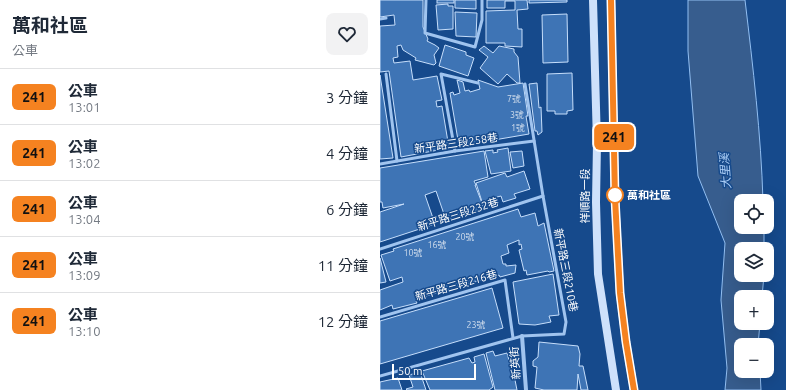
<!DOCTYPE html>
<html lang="zh-TW">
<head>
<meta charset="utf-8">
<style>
  :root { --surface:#fff; --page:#f2f2f3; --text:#1f2937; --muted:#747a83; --line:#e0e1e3 }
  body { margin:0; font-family:Ubuntu,"Noto Sans TC",sans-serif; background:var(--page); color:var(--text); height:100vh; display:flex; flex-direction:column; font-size:15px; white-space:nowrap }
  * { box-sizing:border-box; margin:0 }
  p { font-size:13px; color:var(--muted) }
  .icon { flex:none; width:22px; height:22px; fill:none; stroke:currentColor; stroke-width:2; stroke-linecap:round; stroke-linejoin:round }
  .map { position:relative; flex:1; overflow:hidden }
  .side { display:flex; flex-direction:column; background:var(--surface); width:380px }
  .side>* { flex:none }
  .badge { padding:0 8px; border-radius:6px; font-size:14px; line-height:26px }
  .buttons { position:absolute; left:354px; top:194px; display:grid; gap:8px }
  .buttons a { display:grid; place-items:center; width:40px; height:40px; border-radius:8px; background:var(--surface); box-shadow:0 4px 16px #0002; font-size:20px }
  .scale { position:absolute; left:12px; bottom:10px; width:84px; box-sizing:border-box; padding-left:4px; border:2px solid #fff; border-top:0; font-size:11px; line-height:14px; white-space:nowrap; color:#fff; -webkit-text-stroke:3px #164a8c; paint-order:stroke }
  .map>.badge { position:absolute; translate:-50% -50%; box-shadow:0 0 0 2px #fff }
  .round { display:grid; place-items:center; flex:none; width:42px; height:42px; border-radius:8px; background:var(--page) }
  .headline { display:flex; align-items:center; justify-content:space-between; height:68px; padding:0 12px }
  h1 { font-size:19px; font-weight:700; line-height:30px }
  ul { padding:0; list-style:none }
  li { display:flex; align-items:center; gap:12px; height:56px; padding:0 12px; border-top:1px solid var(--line) }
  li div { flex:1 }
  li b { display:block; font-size:15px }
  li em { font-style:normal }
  li .badge { min-width:44px; font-weight:700; text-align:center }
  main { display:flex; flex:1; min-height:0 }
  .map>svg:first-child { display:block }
</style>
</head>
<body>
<main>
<section class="side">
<div class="headline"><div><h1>萬和社區</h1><p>公車</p></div><a class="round"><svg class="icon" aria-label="heart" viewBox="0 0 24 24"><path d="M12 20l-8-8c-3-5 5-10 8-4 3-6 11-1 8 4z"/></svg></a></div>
<ul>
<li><span class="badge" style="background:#f58220;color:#111">241</span><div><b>公車</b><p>13:01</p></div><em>3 分鐘</em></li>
<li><span class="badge" style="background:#f58220;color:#111">241</span><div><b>公車</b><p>13:02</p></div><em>4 分鐘</em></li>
<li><span class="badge" style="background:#f58220;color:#111">241</span><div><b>公車</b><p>13:04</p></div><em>6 分鐘</em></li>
<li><span class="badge" style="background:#f58220;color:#111">241</span><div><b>公車</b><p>13:09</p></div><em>11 分鐘</em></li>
<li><span class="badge" style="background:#f58220;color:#111">241</span><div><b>公車</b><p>13:10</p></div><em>12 分鐘</em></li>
</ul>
</section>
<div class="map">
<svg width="406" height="390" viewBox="0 0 406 390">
  <rect width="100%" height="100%" fill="#164a8c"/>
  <path fill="#375d8e" stroke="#92bff2" d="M 308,0 L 365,0 C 373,67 381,134 383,201 L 361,201 L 361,227 L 384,227 L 384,249 L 361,249 L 361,275 L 384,275 L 382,297 L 361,297 L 361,323 L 380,323 L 378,345 L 361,345 L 361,371 L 380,371 L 381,390 L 345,390 L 347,368 L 341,300 L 345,243 L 318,176 L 308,51 Z"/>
  <g fill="#3e74b5" stroke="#c6defb">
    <polygon points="0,0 43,0 43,27 48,39 47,41 55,45 59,48 54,55 56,63 54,65 35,60 36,58 23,50 21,45 17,46 18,57 13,58 14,63 30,61 33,80 57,76 62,100 56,101 57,107 62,106 69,148 21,157 9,71 0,72 0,26 15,25 14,15 0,17"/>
    <rect x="57" y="0" width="17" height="3"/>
    <polygon points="75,0 96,0 96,9 75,8"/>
    <polygon points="107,0 147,0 148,9 137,10 138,29 142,29 142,47 125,46 125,43 106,43 106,11 135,10 135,1 125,1 125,8 107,8"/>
    <polygon points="149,0 187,0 187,2 149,3"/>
    <polygon points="68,4 68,6 73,6 73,29 58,30 56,5"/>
    <polygon points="75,12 97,13 96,37 76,36"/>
    <polygon points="187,14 188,62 163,63 162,15"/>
    <polygon points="65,45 86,52 86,55 94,58 88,76 59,66"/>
    <polygon points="104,46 113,53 119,46 134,49 134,52 138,57 140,83 137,83 127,74 118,84 100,68 108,57 99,50"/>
    <polygon points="192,73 193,110 187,111 187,114 175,114 175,111 167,111 167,74"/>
    <polygon points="0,75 13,158 0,159"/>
    <polygon points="77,80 83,82 85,91 89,90 90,92 100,89 98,80 118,87 143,83 148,116 146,116 149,134 79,146 70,93 73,92 74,95 80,93"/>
    <polygon points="157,83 159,108 161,107 162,132 158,135 157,131 155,131 149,84"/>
    <polygon points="128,148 131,171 111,174 105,151 113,150 113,153 118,152 117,150"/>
    <polygon points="104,151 108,177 94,181 96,185 95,185 104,208 79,216 76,210 72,213 74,218 66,220 56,191 45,195 55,224 0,242 0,212 24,204 3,208 2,202 0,202 0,168"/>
    <polygon points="142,151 144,166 133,168 130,152"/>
    <polygon points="144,171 150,189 134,194 136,198 123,202 121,196 113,198 115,205 104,208 96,183 125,173 127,177"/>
    <polygon points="138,209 141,217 155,213 158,226 164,223 174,271 169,272 168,271 147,275 146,270 144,271 139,250 142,249 141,244 139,245 139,240 127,245 129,253 121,256 123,264 126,264 126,266 136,265 135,273 120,277 119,275 46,296 46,298 36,301 37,303 13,309 12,305 0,310 0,290 23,282 22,277 10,281 1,255 14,251 13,249"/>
    <polygon points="0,258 6,282 0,283"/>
    <polygon points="173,274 179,315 169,316 171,322 155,325 139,324 133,282"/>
    <polygon points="112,288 123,328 0,364 0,321"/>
    <polygon points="159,342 198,346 200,354 199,366 203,366 208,390 201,390 198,374 197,390 164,390 155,388 157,367 153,366 153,361 158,357"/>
    <polygon points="113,351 115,356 127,353 132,371 133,370 137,390 115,390 106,353"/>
    <polygon points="104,354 113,387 109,390 50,390 42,371 89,358 92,363 95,362 94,357"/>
    <polygon points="40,372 46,390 27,390 26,389 33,387 29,375"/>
    <polygon points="18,378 22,390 0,390 0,382"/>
  </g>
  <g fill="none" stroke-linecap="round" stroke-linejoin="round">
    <g stroke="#a0c4ef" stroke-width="3">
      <polyline points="46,0 45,33 95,47 102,20 102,0"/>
      <polyline points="0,19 6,18"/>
      <polyline points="6,74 17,161"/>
      <polyline points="75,151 61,74 98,83"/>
      <polyline points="0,164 75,151 154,141"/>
      <polyline points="0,249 163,196"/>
      <polyline points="0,317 125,280 133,338"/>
      <polyline points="0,376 142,336 184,334 186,322 163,196 145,84"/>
    </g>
    <polyline stroke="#a0c4ef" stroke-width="4" points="142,336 146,390"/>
    <g stroke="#cee1fb" stroke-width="8">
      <polyline points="213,0 217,143 216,202 218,274 236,390"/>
      <polyline points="231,0 235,198 240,293 246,342 254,390"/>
    </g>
  </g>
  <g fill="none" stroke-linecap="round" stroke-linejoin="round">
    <g stroke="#fff" stroke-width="9">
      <polyline id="line" points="231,0 235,198 240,293 246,342 254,390"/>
    </g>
    <use href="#line" stroke="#f58220" stroke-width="6"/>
  </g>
  <circle fill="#fff" stroke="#f58220" stroke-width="2" cx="235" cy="195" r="8"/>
  <g text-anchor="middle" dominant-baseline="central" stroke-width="3" stroke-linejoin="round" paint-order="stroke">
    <g font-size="9" fill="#cfdcec">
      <text x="134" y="99">7號</text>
      <text x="137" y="115">3號</text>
      <text x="138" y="128">1號</text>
      <text x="85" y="237">20號</text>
      <text x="57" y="245">16號</text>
      <text x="33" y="253">10號</text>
      <text x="96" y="325">23號</text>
    </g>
    <g font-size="11" fill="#fff" stroke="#164a8c">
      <text transform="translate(76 143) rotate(-8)">新平路三段258巷</text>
      <text transform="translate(205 196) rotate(-90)">祥順路一段</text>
      <text transform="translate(78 214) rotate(-18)">新平路三段232巷</text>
      <text transform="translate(186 270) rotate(79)">新平路三段210巷</text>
      <text transform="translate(76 285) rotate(-16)">新平路三段216巷</text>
      <text transform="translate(135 363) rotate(-94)">新英街</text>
    </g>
    <g font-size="11" font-weight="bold" fill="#fff" stroke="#164a8c" text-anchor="start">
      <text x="247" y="195">萬和社區</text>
    </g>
    <g font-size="12" font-style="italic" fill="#accef6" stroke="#164a8c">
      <text transform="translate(345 171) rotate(-94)">大里溪</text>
    </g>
  </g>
</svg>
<div class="buttons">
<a><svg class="icon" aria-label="locate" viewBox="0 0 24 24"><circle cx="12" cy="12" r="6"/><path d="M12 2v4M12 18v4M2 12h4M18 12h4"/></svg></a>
<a><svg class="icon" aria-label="layers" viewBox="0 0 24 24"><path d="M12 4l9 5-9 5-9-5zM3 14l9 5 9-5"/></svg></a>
<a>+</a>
<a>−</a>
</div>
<div class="scale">50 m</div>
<b class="badge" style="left:234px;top:137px;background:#f58220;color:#111">241</b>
</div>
</main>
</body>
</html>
